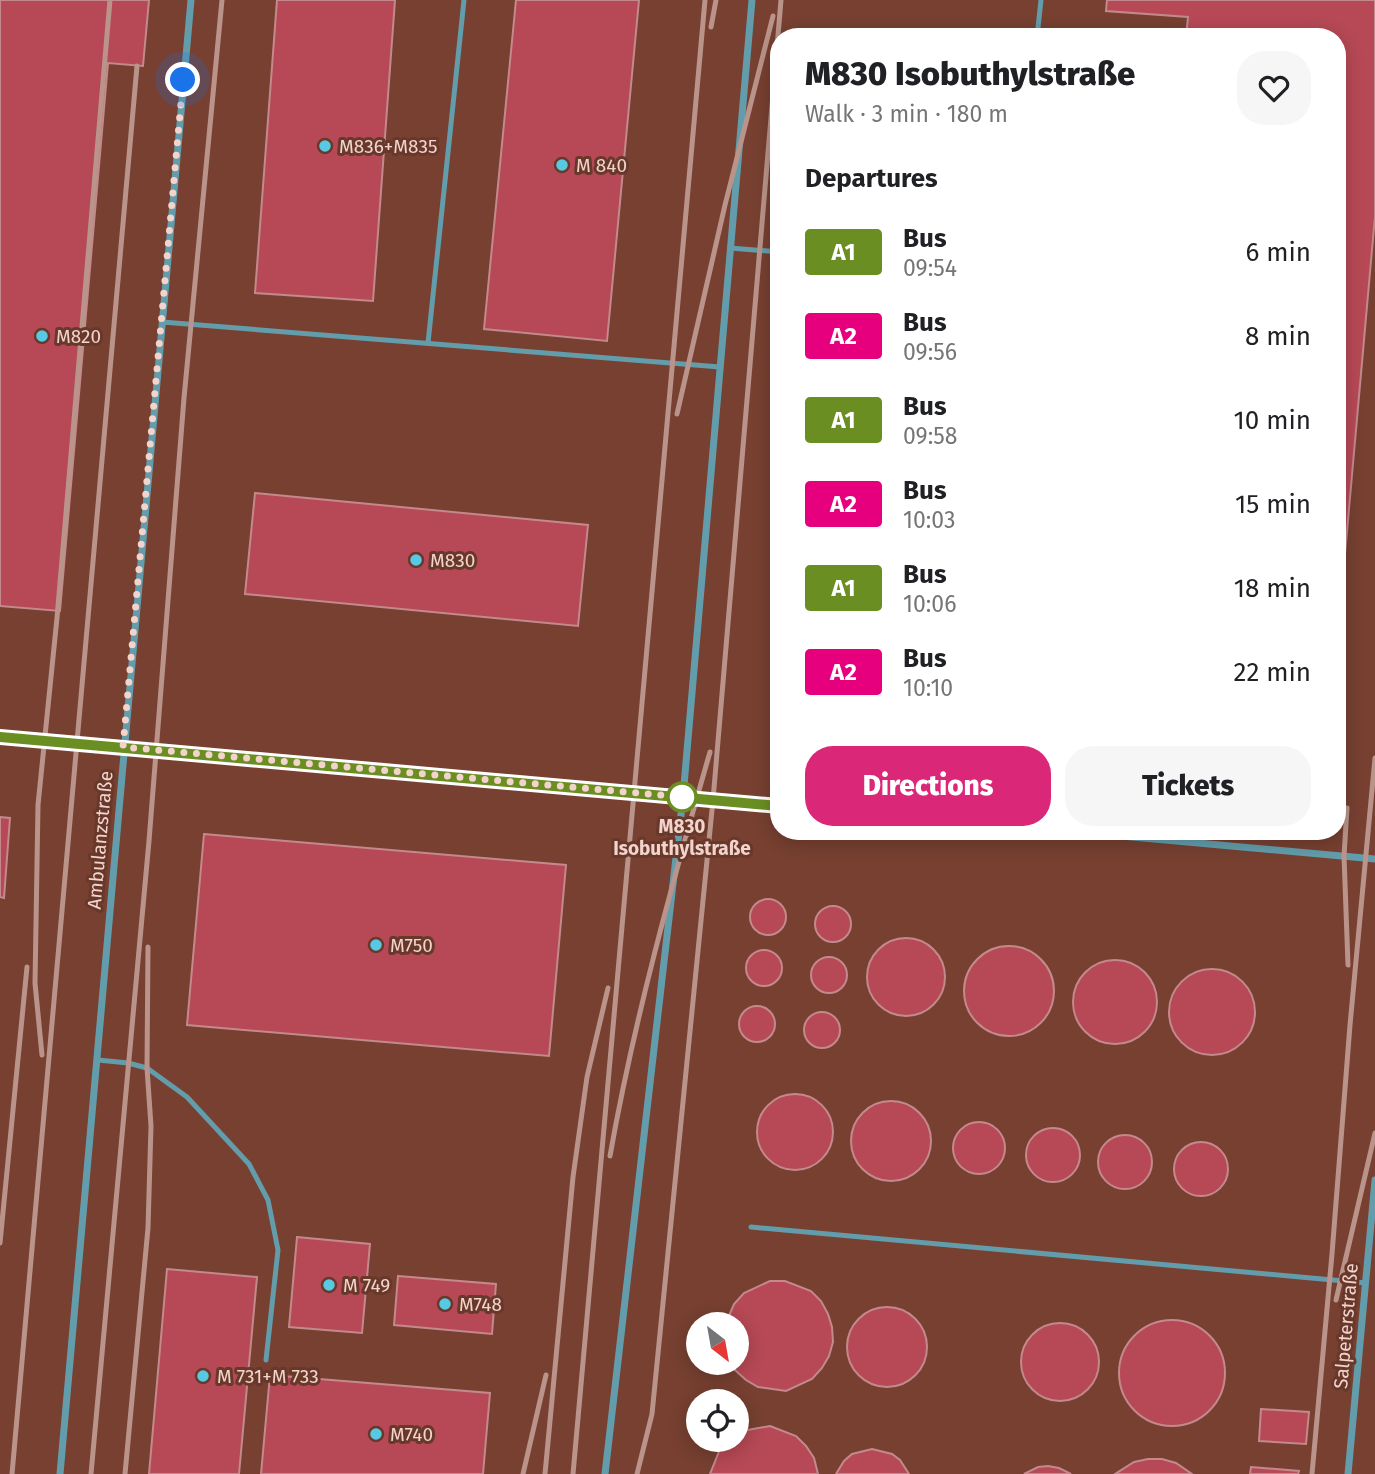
<!DOCTYPE html>
<html lang="en">
<head>
<meta charset="utf-8">
<style>
  :root { --surface:#fff; --page:#f6f6f6; --text:#202124; --muted:#757577; --accent:#db2777 }
  body { margin:0; font-family:"Fira Sans",sans-serif; background:var(--page); color:var(--text); height:100vh; display:flex; flex-direction:column; font-size:26px; white-space:nowrap }
  * { box-sizing:border-box; margin:0 }
  p { font-size:23px; color:var(--muted) }
  .icon { flex:none; width:38px; height:38px; fill:none; stroke:currentColor; stroke-width:2; stroke-linecap:round; stroke-linejoin:round }
  .map { position:relative; flex:1; overflow:hidden }
  .drawer { position:absolute; left:770px; top:28px; width:576px; height:812px; display:flex; flex-direction:column; background:var(--surface); border-radius:28px; box-shadow:0 4px 18px #0003 }
  .drawer>* { flex:none }
  .badge { padding:0 14px; border-radius:5px; font-size:24px; line-height:46px }
  .needle { width:46px; rotate:149deg }
  .fabs { position:absolute; left:686px; top:1312px; display:grid; gap:14px }
  .fabs a { display:grid; place-items:center; width:63px; height:63px; border-radius:50%; background:var(--surface); box-shadow:0 4px 18px #0003; font-size:35px }
  .you { position:absolute; width:35px; height:35px; margin:-18px; border:5px solid #fff; border-radius:50%; background:#1a73e8; box-shadow:0 0 0 10px #1a73e833 }
  .map>.badge { position:absolute; translate:-50% -50%; box-shadow:0 0 0 4px #fff }
  h2 { padding:0 35px; font-size:26px; line-height:63px }
  .round { display:grid; place-items:center; flex:none; width:74px; height:74px; border-radius:28px; background:var(--page) }
  .summary { display:flex; align-items:center; justify-content:space-between; height:119px; padding:0 35px }
  h1 { font-size:33px; font-weight:800; line-height:52px }
  .action { display:flex; gap:14px; margin-top:auto; padding:14px 35px }
  .action a { flex:1; height:80px; border-radius:28px; background:var(--accent); color:#fff; font-size:28px; font-weight:800; line-height:80px; text-align:center }
  .action a+a { background:var(--page); color:var(--text) }
  ul { padding:0; list-style:none }
  li { display:flex; align-items:center; gap:21px; height:84px; padding:0 35px }
  li div { flex:1 }
  li b { display:block; font-size:26px }
  li em { font-style:normal }
  li .badge { min-width:77px; font-weight:700; text-align:center }
  .map>svg:first-child { display:block }
</style>
</head>
<body>
<div class="map">
<svg width="1375" height="1474" viewBox="0 0 1375 1474">
  <rect width="100%" height="100%" fill="#68382b"/>
  <path fill="#774031" fill-rule="evenodd" d="M 0,0 L 1375,0 L 1375,1474 L 0,1474 ZM 779,37 L 1337,37 L 1337,831 L 779,831 ZM 698,1325 L 737,1325 L 737,1363 L 698,1363 ZM 698,1402 L 737,1402 L 737,1440 L 698,1440 Z"/>
  <g fill="#b64955" stroke="#c3898c" stroke-width="2">
    <polygon points="0,0 149,0 143,66 108,63 60,611 0,606"/>
    <polygon points="277,0 395,0 373,301 255,293"/>
    <polygon points="516,0 639,0 607,341 484,329"/>
    <polygon points="1107,0 1375,0 1375,216 1337,644 1337,37 1186,37 1188,17 1106,11"/>
    <polygon points="255,493 588,525 578,626 245,594"/>
    <polygon points="0,817 10,818 4,898 0,897"/>
    <polygon points="204,834 566,865 549,1056 187,1025"/>
    <circle cx="768" cy="917" r="18"/>
    <circle cx="833" cy="924" r="18"/>
    <circle cx="906" cy="977" r="39"/>
    <circle cx="1009" cy="991" r="45"/>
    <circle cx="764" cy="968" r="18"/>
    <circle cx="829" cy="975" r="18"/>
    <circle cx="1115" cy="1002" r="42"/>
    <circle cx="1212" cy="1012" r="43"/>
    <circle cx="757" cy="1024" r="18"/>
    <circle cx="822" cy="1030" r="18"/>
    <circle cx="795" cy="1132" r="38"/>
    <circle cx="891" cy="1141" r="40"/>
    <circle cx="979" cy="1148" r="26"/>
    <circle cx="1053" cy="1155" r="27"/>
    <circle cx="1125" cy="1162" r="27"/>
    <circle cx="1201" cy="1169" r="27"/>
    <polygon points="297,1237 370,1244 362,1333 289,1327"/>
    <polygon points="167,1269 257,1277 239,1474 149,1474"/>
    <polygon points="398,1276 496,1284 492,1334 394,1325"/>
    <polygon points="770,1281 785,1281 811,1291 821,1301 828,1314 832,1327 833,1342 829,1356 822,1368 812,1379 786,1391 758,1387 746,1380 735,1370 731,1363 737,1363 737,1325 725,1325 734,1304 744,1293"/>
    <circle cx="887" cy="1347" r="40"/>
    <circle cx="1172" cy="1373" r="53"/>
    <circle cx="1060" cy="1362" r="39"/>
    <polygon points="270,1375 490,1393 483,1474 261,1474"/>
    <polygon points="1261,1409 1309,1412 1306,1444 1259,1441"/>
    <polygon points="770,1426 796,1436 806,1446 814,1458 818,1474 710,1474 720,1449 728,1440 737,1440 737,1434 742,1431"/>
    <polygon points="872,1449 892,1454 900,1460 909,1474 836,1474 844,1461 852,1454"/>
    <polygon points="1148,1459 1162,1459 1176,1463 1192,1474 1115,1474 1134,1462"/>
    <polygon points="1048,1466 1059,1468 1071,1474 1024,1474 1038,1467"/>
    <polygon points="1251,1467 1299,1471 1298,1474 1250,1474"/>
  </g>
  <g fill="none" stroke-linecap="round" stroke-linejoin="round">
    <g stroke="#639dab" stroke-width="5">
      <polyline points="1037,37 1041,0"/>
      <polyline points="730,248 779,252"/>
      <polyline points="162,322 720,367"/>
      <polyline points="428,343 464,0"/>
      <polyline points="98,1060 128,1063 147,1068 187,1097 249,1164 268,1200 278,1250 266,1360"/>
      <polyline points="751,1227 1366,1283"/>
    </g>
    <g stroke="#639dab" stroke-width="7">
      <polyline points="0,737 779,806"/>
      <polyline points="1066,831 1375,859"/>
      <polyline points="60,1474 191,0"/>
      <polyline points="605,1474 683,797 752,0"/>
      <polyline points="1348,1474 1375,1180"/>
    </g>
    <g stroke="#ba948a" stroke-width="5">
      <polyline points="711,27 716,0"/>
      <polyline points="677,414 725,205 773,16"/>
      <polyline points="1347,808 1344,856 1348,965"/>
      <polyline points="42,1055 35,983 38,805 57,618 110,0"/>
      <path d="M 610,1156 C 634,1020 672,884 710,752"/>
      <polyline points="0,1243 27,967"/>
      <polyline points="1336,1300 1375,1133"/>
      <polyline points="12,1474 137,66"/>
      <polyline points="91,1474 149,841 184,398 222,0"/>
      <polyline points="125,1474 148,1228 151,1126 147,1068 148,947"/>
      <polyline points="523,1474 546,1375"/>
      <polyline points="545,1474 573,1177 587,1077 608,988"/>
      <polyline points="573,1474 705,0"/>
      <polyline points="637,1474 652,1414 713,800 781,0"/>
      <polyline points="1312,1474 1332,1254 1350,1025 1375,758"/>
    </g>
  </g>
  <g fill="none" stroke-linecap="round" stroke-linejoin="round">
    <g stroke="#fff" stroke-width="16">
      <polyline id="line" points="0,737 779,806"/>
    </g>
    <use href="#line" stroke="#6b8e23" stroke-width="10"/>
    <polyline stroke="#f2d4cc" stroke-width="7" stroke-dasharray="0 12.6" points="183,80 123,747 682,797"/>
  </g>
  <g fill="#58c9e3" stroke="#68382b" stroke-width="2.5">
    <circle cx="325" cy="146" r="7"/>
    <circle cx="562" cy="165" r="7"/>
    <circle cx="42" cy="336" r="7"/>
    <circle cx="416" cy="560" r="7"/>
    <circle cx="376" cy="945" r="7"/>
    <circle cx="329" cy="1285" r="7"/>
    <circle cx="445" cy="1304" r="7"/>
    <circle cx="203" cy="1376" r="7"/>
    <circle cx="376" cy="1434" r="7"/>
  </g>
  <circle fill="#fff" stroke="#6b8e23" stroke-width="3.5" cx="682" cy="797" r="14"/>
  <g text-anchor="middle" dominant-baseline="central" stroke-width="6" stroke-linejoin="round" paint-order="stroke">
    <g font-size="19" fill="#f2d4cc" stroke="#68382b" text-anchor="start">
      <text x="339" y="146">M836+M835</text>
      <text x="576" y="165">M 840</text>
      <text x="56" y="336">M820</text>
      <text x="430" y="560">M830</text>
      <text x="390" y="945">M750</text>
      <text x="343" y="1285">M 749</text>
      <text x="459" y="1304">M748</text>
      <text x="217" y="1376">M 731+M 733</text>
      <text x="390" y="1434">M740</text>
    </g>
    <g font-size="19" font-weight="bold" fill="#f2d4cc" stroke="#68382b">
      <text x="682" y="826">M830<tspan x="682" dy="22">Isobuthylstraße</tspan></text>
    </g>
    <g font-size="19" fill="#f2d4cc" stroke="#68382b">
      <text transform="translate(100 840) rotate(-85)">Ambulanzstraße</text>
      <text transform="translate(1346 1326) rotate(-85)">Salpeterstraße</text>
    </g>
  </g>
</svg>
<div class="fabs">
<a><svg class="needle" viewBox="-14 -14 28 28"><path d="M0-13l5 13h-10z" fill="#e53935"/><path d="M0 13l5-13h-10z" fill="#757577"/></svg></a>
<a><svg class="icon" aria-label="locate" viewBox="0 0 24 24"><circle cx="12" cy="12" r="6"/><path d="M12 2v4M12 18v4M2 12h4M18 12h4"/></svg></a>
</div>
<div class="you" style="left:183px;top:80px"></div>
<section class="drawer">
<div class="summary"><div><h1>M830 Isobuthylstraße</h1><p>Walk · 3 min · 180 m</p></div><a class="round"><svg class="icon" aria-label="heart" viewBox="0 0 24 24"><path d="M12 20l-8-8c-3-5 5-10 8-4 3-6 11-1 8 4z"/></svg></a></div>
<h2>Departures</h2>
<ul>
<li><span class="badge" style="background:#6b8e23;color:#fff">A1</span><div><b>Bus</b><p>09:54</p></div><em>6 min</em></li>
<li><span class="badge" style="background:#e6007e;color:#fff">A2</span><div><b>Bus</b><p>09:56</p></div><em>8 min</em></li>
<li><span class="badge" style="background:#6b8e23;color:#fff">A1</span><div><b>Bus</b><p>09:58</p></div><em>10 min</em></li>
<li><span class="badge" style="background:#e6007e;color:#fff">A2</span><div><b>Bus</b><p>10:03</p></div><em>15 min</em></li>
<li><span class="badge" style="background:#6b8e23;color:#fff">A1</span><div><b>Bus</b><p>10:06</p></div><em>18 min</em></li>
<li><span class="badge" style="background:#e6007e;color:#fff">A2</span><div><b>Bus</b><p>10:10</p></div><em>22 min</em></li>
</ul>
<div class="action"><a>Directions</a><a>Tickets</a></div>
</section>
</div>
</body>
</html>
